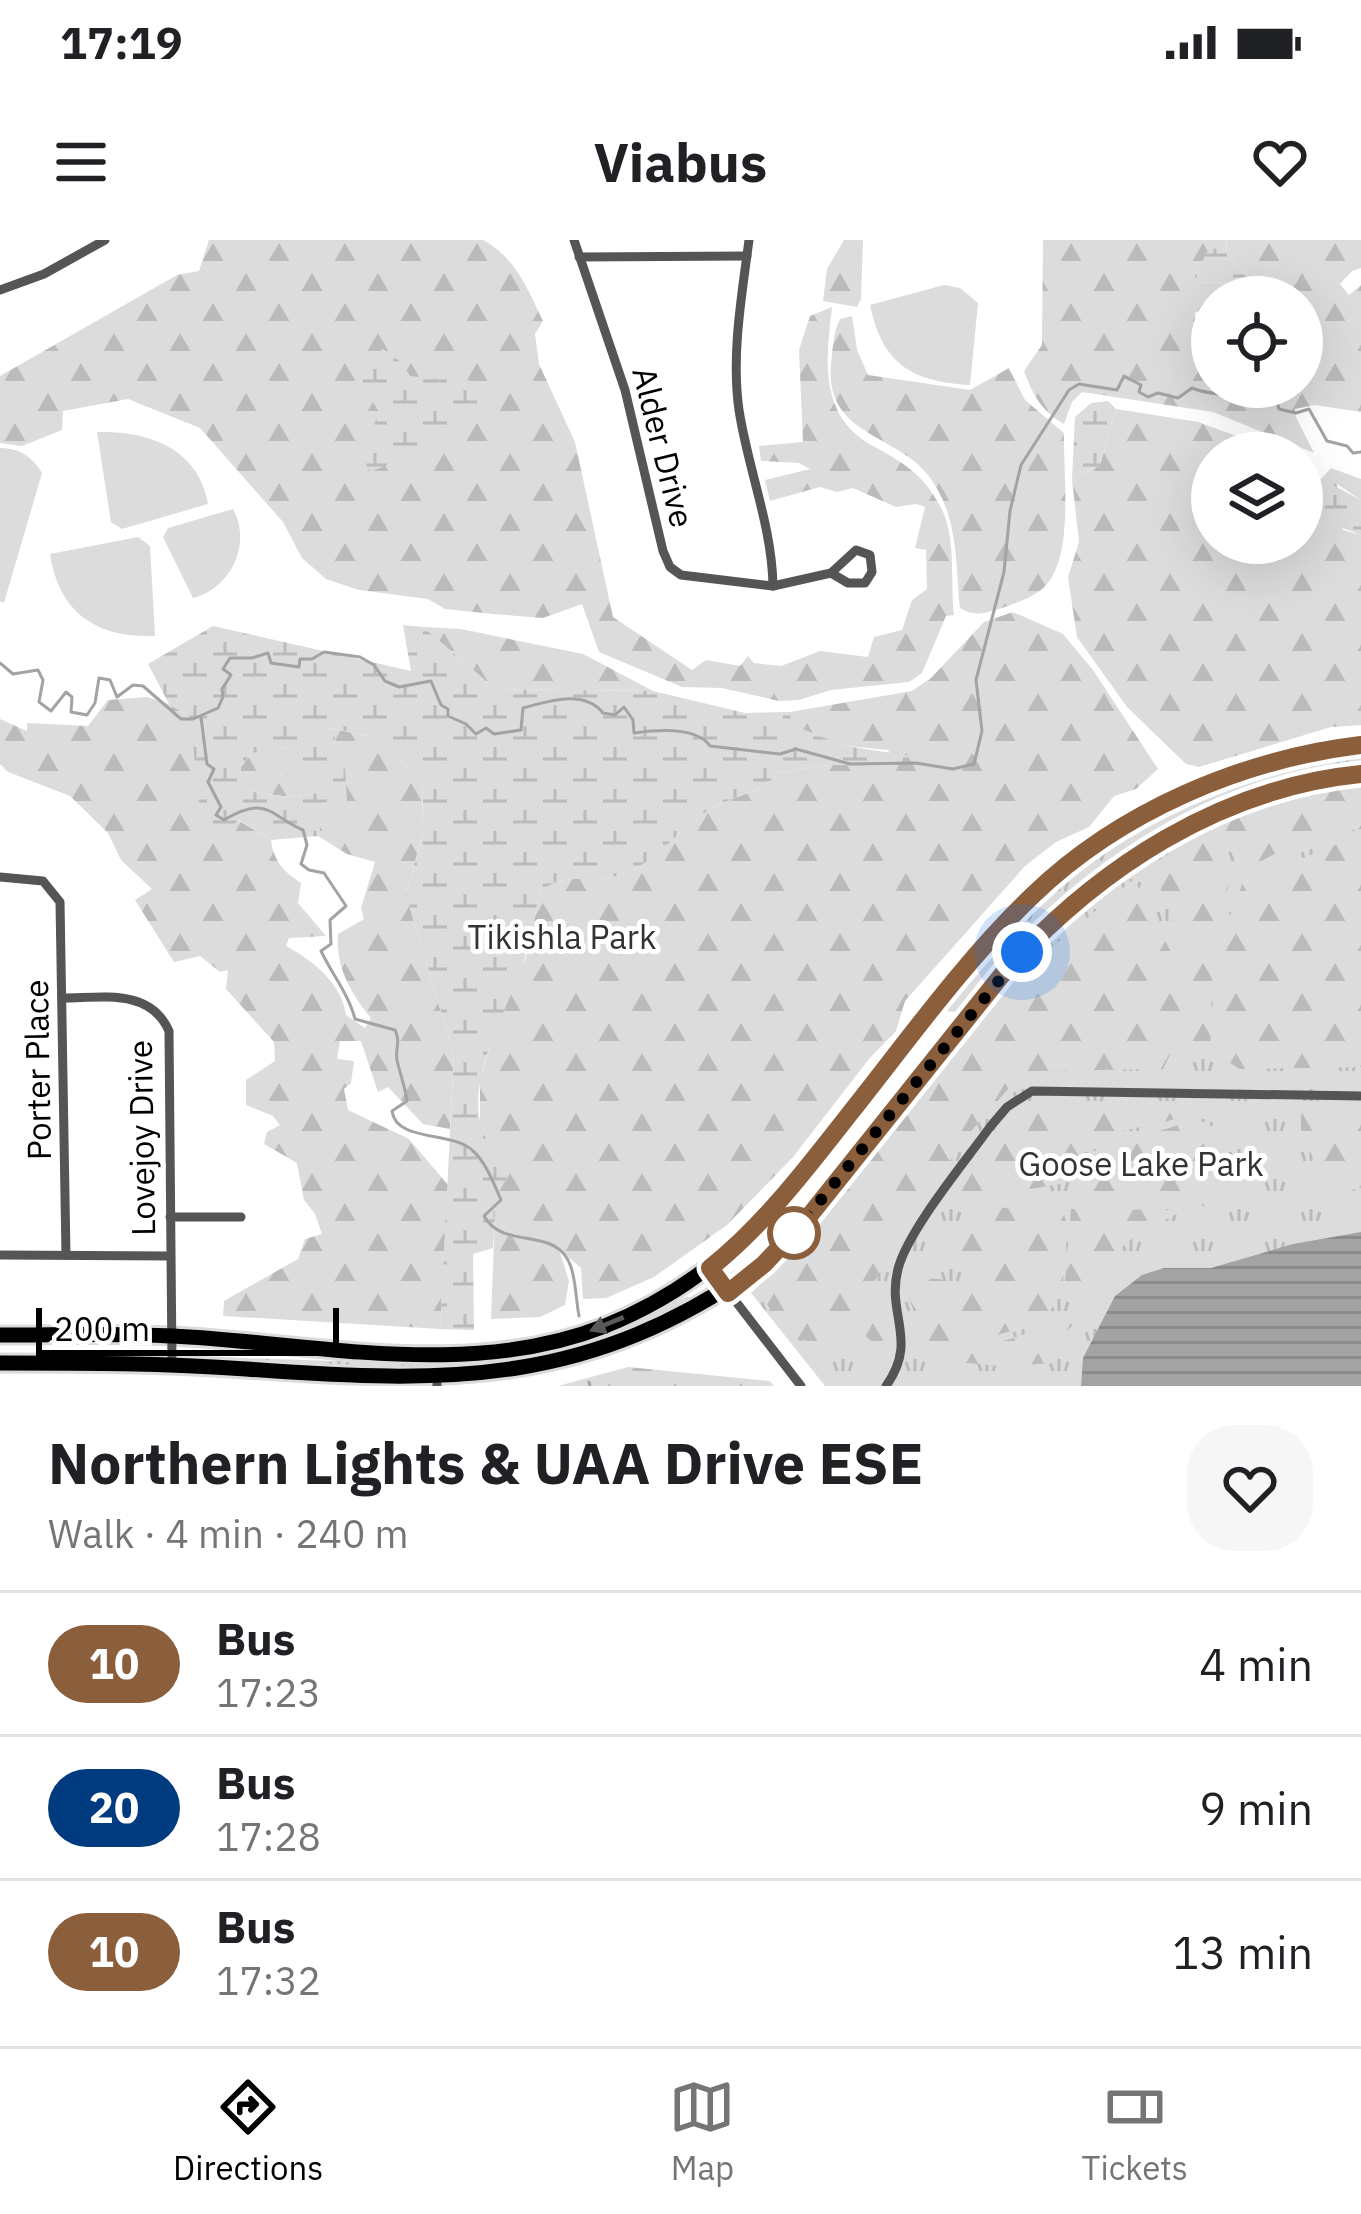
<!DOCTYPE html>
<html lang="en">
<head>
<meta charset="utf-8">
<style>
  :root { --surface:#fff; --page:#f6f6f6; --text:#202124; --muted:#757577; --line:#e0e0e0; --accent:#000 }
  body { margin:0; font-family:"IBM Plex Sans",sans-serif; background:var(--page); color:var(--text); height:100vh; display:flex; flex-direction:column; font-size:45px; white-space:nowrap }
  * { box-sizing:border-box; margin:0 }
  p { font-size:39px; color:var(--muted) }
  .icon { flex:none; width:66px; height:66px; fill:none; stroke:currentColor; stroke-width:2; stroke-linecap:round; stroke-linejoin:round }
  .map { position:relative; height:1146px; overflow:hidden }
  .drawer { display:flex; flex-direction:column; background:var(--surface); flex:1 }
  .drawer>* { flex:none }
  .badge { padding:0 24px; border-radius:39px; font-size:42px; line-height:78px }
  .buttons { position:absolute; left:1191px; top:36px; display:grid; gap:24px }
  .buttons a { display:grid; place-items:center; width:132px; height:132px; border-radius:50%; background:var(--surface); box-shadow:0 12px 48px #0002; font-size:60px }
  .scale { position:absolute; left:36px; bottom:30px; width:303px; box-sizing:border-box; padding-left:12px; border:6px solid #000; border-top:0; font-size:33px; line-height:42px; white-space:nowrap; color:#000; -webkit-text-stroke:9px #fff; paint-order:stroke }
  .you { position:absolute; width:60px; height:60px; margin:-30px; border:9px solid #fff; border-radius:50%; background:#1a73e8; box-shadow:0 0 0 18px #1a73e833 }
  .map>.badge { position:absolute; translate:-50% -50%; box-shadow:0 0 0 6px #fff }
  .round { display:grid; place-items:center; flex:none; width:126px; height:126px; border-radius:48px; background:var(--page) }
  .headline { display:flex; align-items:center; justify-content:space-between; height:204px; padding:0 48px }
  h1 { font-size:57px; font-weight:700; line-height:90px }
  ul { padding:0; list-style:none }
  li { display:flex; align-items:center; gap:36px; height:144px; padding:0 48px; border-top:3px solid var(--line) }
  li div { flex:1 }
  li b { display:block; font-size:45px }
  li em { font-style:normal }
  li .badge { min-width:132px; font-weight:700; text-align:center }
  .status { display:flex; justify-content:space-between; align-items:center; height:84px; padding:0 60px; background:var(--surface); direction:ltr }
  .status svg { height:33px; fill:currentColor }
  header { display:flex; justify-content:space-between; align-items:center; height:156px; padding:0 48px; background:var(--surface); font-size:54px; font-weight:700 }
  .menu { display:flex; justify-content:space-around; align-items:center; height:168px; border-top:3px solid var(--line); background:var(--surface); font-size:33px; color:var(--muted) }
  .menu a { display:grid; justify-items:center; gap:6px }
  .menu .on { color:var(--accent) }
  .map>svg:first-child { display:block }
</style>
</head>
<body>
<div class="status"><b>17:19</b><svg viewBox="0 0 49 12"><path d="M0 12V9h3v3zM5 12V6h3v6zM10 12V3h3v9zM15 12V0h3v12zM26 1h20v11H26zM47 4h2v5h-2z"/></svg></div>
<header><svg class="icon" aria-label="menu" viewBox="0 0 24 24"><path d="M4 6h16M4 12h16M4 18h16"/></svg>Viabus<svg class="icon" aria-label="heart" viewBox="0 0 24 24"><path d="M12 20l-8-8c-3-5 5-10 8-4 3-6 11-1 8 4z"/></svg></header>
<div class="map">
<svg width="1361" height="1146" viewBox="0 0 1361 1146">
  <defs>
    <pattern id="grass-tufts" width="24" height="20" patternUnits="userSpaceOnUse" patternTransform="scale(3)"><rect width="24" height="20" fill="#dcdcdc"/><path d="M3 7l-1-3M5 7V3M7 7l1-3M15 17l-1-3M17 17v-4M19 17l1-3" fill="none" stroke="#bbb"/></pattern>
    <pattern id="forest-firs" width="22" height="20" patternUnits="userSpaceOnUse" patternTransform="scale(3)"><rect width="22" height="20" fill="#dcdcdc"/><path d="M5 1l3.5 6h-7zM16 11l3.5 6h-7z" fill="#bbb"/></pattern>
    <pattern id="wetland-marsh" width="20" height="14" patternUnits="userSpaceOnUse" patternTransform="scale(3)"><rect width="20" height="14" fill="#dcdcdc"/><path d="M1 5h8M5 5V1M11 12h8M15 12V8" fill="none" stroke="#bbb"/></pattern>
    <pattern id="water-rules" width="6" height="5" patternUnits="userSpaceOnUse" patternTransform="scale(3)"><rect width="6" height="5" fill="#a3a3a3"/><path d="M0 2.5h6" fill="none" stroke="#8b8b8b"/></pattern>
  </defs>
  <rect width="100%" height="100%" fill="#fff"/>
  <g fill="url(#grass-tufts)">
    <path d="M 1361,514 L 1361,524 L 1220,566 L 1166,589 L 1067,657 L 1014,701 L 956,772 L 946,771 C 956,759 966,748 975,735 C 980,727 982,718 988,711 C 1083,594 1217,540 1361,514 Z"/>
    <polygon points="1361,540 1361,1146 825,1146 751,1053 803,1003 825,962 1032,706 1124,629 1218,579 1255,566"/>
    <path d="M 688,1056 L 696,1068 C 664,1085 632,1105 597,1117 C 474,1146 339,1134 213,1124 L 213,1117 L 454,1125 L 532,1115 L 591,1101 Z"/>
  </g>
  <g fill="url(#forest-firs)" fill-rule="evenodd">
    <path d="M 209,0 L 483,0 C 516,18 527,48 543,81 L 535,94 L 539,124 L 575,202 L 613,377 L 692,430 L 706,420 L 740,426 L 748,416 L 754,423 L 781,426 L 820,411 L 868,417 L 874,397 L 902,390 L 912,360 L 927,349 L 926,310 L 915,308 L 925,267 L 916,264 L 896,267 L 853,248 L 837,252 L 820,247 L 770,261 L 765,240 L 810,229 L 799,223 L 761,221 L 759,206 L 803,202 L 799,110 L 810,76 L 832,67 C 826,119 818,176 873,206 C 904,223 923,234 940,266 C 957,296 950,341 954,375 L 946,376 L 922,433 L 909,442 L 831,450 L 799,460 L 779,461 L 722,448 L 682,447 L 599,412 L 582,364 L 543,378 L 493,374 L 445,369 L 428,359 L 359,350 L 326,339 L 302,318 L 283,282 L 200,188 L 128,159 L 63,171 L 62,190 L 22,206 L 0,203 L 0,136 L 177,35 L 199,31 Z"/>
    <polygon points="844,0 863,0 861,59 857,67 823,61 827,29"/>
    <path d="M 1043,0 L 1227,0 L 1226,10 L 1193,42 L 1241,43 L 1247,38 L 1232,18 L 1255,0 L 1361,0 L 1361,28 L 1352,31 L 1340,44 L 1349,55 L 1361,45 L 1361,172 L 1315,165 L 1295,169 L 1296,177 L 1314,213 L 1213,172 L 1082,152 L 1072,162 L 1064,184 C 1041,171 1033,155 1024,131 L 1042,105 ZM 1212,57 L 1302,57 L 1302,147 L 1212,147 L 1212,101 L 1194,103 L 1195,72 L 1212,71 Z"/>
    <path d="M 852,76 L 857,110 L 868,135 L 970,150 L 1009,128 L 1025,160 L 1064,193 C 1063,232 1074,313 1047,344 C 1037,356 1019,362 1005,367 C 988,372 975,378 960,368 C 955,320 959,276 928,235 C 896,194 824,195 831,124 C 833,108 833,92 840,79 Z"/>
    <polygon points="1116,169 1198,182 1283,213 1212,213 1212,303 1302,303 1302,219 1309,221 1320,240 1331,228 1361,239 1361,260 1337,244 1343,290 1361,295 1361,485 1331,487 1199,527 1186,524 1127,467 1077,397 1068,337 1079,302 1072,239 1100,225"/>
    <path d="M 1013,372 L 1063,394 L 1093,430 L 1158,529 L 1136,549 L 1114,556 L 1089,587 L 1056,602 L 1025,626 L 905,761 L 896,791 L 869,819 L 793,917 L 727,985 L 654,1037 L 606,1058 L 583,1059 L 581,1028 L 559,1009 L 569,1041 L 565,1065 L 540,1077 L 491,1079 L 495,973 L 483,959 L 489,909 L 480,884 L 480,840 L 499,775 L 526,718 L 540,651 C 568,632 581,643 612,637 C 652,630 678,588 712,568 C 733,555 763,554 777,533 L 829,525 L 896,524 L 888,510 L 846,506 L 791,485 L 790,472 L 912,451 L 931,438 L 984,382 Z"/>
    <polygon points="423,387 461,389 583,414 653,451 495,449"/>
    <path d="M 147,457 L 169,464 L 190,477 L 238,580 L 271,600 C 274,621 283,631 301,643 L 298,663 L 326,696 L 289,698 L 286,706 C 312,720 342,743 346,775 L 365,788 L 371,778 C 351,754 335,726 338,694 L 364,679 L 361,668 L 375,622 L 347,614 L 318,596 L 326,561 L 346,561 L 328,488 L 369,496 L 422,539 L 423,592 L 406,655 L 454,815 L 450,889 L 423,884 L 388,847 L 378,852 L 361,801 L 340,801 L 337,819 L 354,821 L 351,843 L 344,849 L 348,870 L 409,899 L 448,945 L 440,1089 L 223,1076 L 224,1061 L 298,1019 L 305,999 L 322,994 L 315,974 L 304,960 L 297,923 L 264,904 L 267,892 L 280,885 L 273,876 L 246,865 L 246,840 L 275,821 L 274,802 L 226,749 L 228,730 L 220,732 L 200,716 L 174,722 L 135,660 L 152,649 L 121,620 L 108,593 L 70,556 L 8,532 L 0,524 L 0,479 L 27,491 L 27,483 L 88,486 L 108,460 Z"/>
    <polygon points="291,508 327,538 317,553 290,557 239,550 241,527 252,512"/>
    <path d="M 1361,540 L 1361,589 C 1316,593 1282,607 1244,632 L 1218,593 C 1252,556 1312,548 1361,540 Z"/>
    <polygon points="1201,594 1230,643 1214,686 1210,815 1193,811 1192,730 1151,625"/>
    <polygon points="1361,598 1361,827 1240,829 1222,818 1221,699 1243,642 1348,600"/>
    <polygon points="1134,639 1177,724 1181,792 1163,829 1035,831 1017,839 964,899 853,1075 815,1102 795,1099 760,1056 761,1040 803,1003 828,963 964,789 980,787 987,768 985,763"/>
    <polygon points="1361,869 1361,948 1333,954 1301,895 1301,872 1355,872"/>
    <path d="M 1033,870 L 1174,871 L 1182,877 C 1123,895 1092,884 1060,944 L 946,963 L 1016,872 Z"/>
    <path d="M 1199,880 L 1215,888 L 1222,952 L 1217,963 L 1211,966 L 1071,962 C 1070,911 1101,905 1144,895 C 1163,891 1180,883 1199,880 Z"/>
    <path d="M 971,966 L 1063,971 L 1067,983 C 1066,1007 1067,1038 1057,1060 C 1041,1094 966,1101 933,1106 L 920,1088 L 907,1053 C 925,1030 945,1040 969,1047 L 985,1025 L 969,1031 L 956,1021 L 948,1005 L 958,981 Z"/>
    <path d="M 1071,969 L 1179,970 L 1180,973 C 1165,979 1130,997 1122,1008 C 1107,1027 1105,1049 1084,1065 L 1071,1065 L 1064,1053 Z"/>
    <path d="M 870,1070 L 890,1078 C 895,1100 892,1118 872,1131 L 859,1122 L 871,1101 L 858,1089 Z"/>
    <path d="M 1059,1073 L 1069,1076 L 1073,1085 L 1052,1105 L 1059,1109 L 1057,1123 L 1002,1126 L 933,1120 L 939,1114 C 979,1106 1028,1102 1059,1073 Z"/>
    <polygon points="628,1127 770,1141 774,1146 558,1146"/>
  </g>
  <g fill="url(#wetland-marsh)" fill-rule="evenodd">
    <polygon points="1227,0 1255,0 1250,12 1232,18 1247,38 1241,43 1192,42 1209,8 1226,10"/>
    <polygon points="383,109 402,123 410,136 438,139 453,132 482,147 486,170 429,207 370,232 362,216 379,172 355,132"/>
    <polygon points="1108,161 1116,169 1100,225 1072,239 1075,177 1091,163"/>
    <polygon points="1327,242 1361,260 1361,295 1328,282 1324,264"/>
    <path d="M 403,385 L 423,387 L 495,449 L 653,451 L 745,473 L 790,472 L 792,485 L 846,506 L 911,516 L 896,524 L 829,525 L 777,533 C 763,554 734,555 712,568 C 678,588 652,630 612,637 C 581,643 568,632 540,651 C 535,672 533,694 526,715 C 508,776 441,869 506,923 L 506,940 L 483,959 L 495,972 L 493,1008 L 473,1014 L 474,1090 L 440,1089 L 454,815 L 406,655 L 423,592 L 422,539 L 369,496 L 329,488 L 344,514 L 347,561 L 326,562 L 318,596 L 271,600 L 239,580 L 224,591 L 201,580 L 190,477 L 169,464 L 148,424 L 213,386 L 411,431 ZM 290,508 L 286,536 L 326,538 L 317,553 L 290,557 L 240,550 L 241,527 L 251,513 Z"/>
  </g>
  <g fill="#dcdcdc">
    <path d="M 944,45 L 960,48 L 978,63 L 970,145 C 912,142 882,124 870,65 Z"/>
    <path d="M 97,192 C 149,191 198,208 208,264 L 122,289 L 111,282 Z"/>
    <path d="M 0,208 C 20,208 32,217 42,233 L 4,363 L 0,361 Z"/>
    <path d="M 233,269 C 252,304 231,348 193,358 L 163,297 L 168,288 Z"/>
    <path d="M 138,297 L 150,306 L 155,396 C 97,398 59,374 50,314 Z"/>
  </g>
  <polygon fill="url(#water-rules)" points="1361,992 1361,1146 1081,1146 1083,1118 1115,1056 1142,1035 1164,1028 1211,1028 1293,1004"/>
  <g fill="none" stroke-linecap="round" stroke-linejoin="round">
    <g stroke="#a3a3a3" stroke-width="3">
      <path d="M 0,423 L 13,434 L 38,430 L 43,440 L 39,462 L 51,471 L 66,452 L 72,457 L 71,472 L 87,475 L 95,463 L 99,438 L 110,440 L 117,457 L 133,445 L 143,446 L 181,479 L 193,479 L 218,468 L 223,457 L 222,449 L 231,435 L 223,429 L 230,418 L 252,418 L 268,413 L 271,423 L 299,427 L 300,419 L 312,419 L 324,412 L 360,417 L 374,425 L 385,441 L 399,447 L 431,441 L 441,465 L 448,469 L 448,476 L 466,484 L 476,494 L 486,488 L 494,494 L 521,490 L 523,468 C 549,461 584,449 603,473 L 615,475 L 624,467 L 633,480 L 634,493 C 657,490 696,486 710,506 L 780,514 L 796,509 L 850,524 L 916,523 L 953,529 L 974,524 L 982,491 L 976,440 L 1004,332 L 1010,271 L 1021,225 L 1069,150 L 1079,144 L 1117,150 L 1124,136 L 1141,145 L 1139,152 L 1148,157 L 1158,153 L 1178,158 L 1192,148 C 1215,158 1243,152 1263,163 L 1269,156 L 1276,158 L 1279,169 L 1296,173 L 1309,169 L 1327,201 L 1347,206 L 1353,213 L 1361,212"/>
      <path d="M 201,477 L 207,524 L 214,529 L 208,542 L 221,567 L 216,575 L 224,580 C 267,554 270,576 303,590 L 307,605 L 301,624 L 309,630 L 324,633 L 346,666 L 330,680 L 331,704 L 321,711 C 332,734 349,755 355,779 L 395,790 C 401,802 395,808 397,820 C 400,834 405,846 407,861 L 392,871 C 396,902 451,891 472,910 C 486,922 494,944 501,960 L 484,976 C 503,1011 558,985 571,1027 C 576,1042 576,1060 579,1076"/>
      <polyline points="589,1142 590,1146"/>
    </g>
    <g stroke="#dbdbdb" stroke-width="21">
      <g id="primary">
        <path d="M 0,1095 C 57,1095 115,1093 173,1096 C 314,1103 468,1140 605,1086 C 717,1041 770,973 843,882 C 904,805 963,720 1035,653 C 1124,571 1242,519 1361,505"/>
        <path d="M 0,1123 C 82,1123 164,1123 246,1129 C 453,1144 589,1146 761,1025 C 800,992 831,949 862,909 C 910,849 957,789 1005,731 C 1097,628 1220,548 1361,534"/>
      </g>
    </g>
    <g stroke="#555" stroke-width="9">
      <polyline points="574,0 625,150 663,311 670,327 681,335 773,346 831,333 848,343 865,343 872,332 870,315 856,310 831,333"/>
      <path d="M 749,0 C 742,54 731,115 739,170 C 748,229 772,286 773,346"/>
      <polyline points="579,17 747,16"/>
      <polyline points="0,50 44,34 105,0"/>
      <polyline points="0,637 43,641 60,662 66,1015"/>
      <path d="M 63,758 C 102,758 150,748 169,791 L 172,1124"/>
      <polyline points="170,977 241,977"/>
      <polyline points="0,1015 170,1016"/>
      <polyline points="710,1028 801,1146"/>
      <polyline points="437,1146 437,1144"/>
      <path d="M 886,1146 C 919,1100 886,1075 898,1029 C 908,990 965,922 990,887 L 1007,867 L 1032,851 L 1361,856"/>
    </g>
    <use href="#primary" stroke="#000" stroke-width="15"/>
  </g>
  <defs><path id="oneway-solid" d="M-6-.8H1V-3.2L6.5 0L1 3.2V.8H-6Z" transform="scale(3)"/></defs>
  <use fill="#595959" href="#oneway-solid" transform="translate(607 1084) rotate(158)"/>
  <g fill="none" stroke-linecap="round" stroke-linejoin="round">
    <g stroke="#fff" stroke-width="27">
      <path id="line" d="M 1361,505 C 1243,519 1120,571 1033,655 C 965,720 909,799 851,872 C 807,928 765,984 710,1028 L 728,1053 L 764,1024 L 810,975 L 1005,731 C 1098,628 1220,548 1361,534"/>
    </g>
    <use href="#line" stroke="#8b5e3c" stroke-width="18"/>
    <polyline stroke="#000" stroke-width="12" stroke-dasharray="0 21.6" points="794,993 1022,712"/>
  </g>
  <circle fill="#fff" stroke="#8b5e3c" stroke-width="6" cx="794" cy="993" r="24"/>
  <g text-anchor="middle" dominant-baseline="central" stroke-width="10" stroke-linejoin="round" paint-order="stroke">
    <g font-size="33" fill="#000" stroke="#fff">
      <text transform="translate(664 207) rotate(76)">Alder Drive</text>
      <text transform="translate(37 830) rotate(-91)">Porter Place</text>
      <text transform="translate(141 898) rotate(-91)">Lovejoy Drive</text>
    </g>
    <g font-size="33" fill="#333" stroke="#fff">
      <text x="562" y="696">Tikishla Park</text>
      <text x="1141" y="923">Goose Lake Park</text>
    </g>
  </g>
</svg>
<div class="buttons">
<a><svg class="icon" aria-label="locate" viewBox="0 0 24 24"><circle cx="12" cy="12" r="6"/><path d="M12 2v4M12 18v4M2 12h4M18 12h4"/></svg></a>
<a><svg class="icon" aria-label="layers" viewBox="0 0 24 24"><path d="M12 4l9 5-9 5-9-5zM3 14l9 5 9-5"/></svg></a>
</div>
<div class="scale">200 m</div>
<div class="you" style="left:1022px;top:712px"></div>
</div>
<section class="drawer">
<div class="headline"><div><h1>Northern Lights &amp; UAA Drive ESE</h1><p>Walk · 4 min · 240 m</p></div><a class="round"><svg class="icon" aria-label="heart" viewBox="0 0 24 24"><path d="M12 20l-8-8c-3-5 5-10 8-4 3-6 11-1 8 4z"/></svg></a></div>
<ul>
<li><span class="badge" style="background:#8b5e3c;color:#fff">10</span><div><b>Bus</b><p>17:23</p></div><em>4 min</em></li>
<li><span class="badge" style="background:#003b80;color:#fff">20</span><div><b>Bus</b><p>17:28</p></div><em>9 min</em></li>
<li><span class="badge" style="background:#8b5e3c;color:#fff">10</span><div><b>Bus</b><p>17:32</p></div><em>13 min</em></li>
</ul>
</section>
<nav class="menu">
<a class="on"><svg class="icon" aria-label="directions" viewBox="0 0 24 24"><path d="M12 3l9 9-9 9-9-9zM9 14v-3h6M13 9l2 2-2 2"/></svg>Directions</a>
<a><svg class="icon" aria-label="map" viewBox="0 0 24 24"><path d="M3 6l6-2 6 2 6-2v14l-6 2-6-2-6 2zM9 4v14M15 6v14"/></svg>Map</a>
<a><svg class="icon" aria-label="tickets" viewBox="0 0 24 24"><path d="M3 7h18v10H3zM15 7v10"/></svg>Tickets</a>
</nav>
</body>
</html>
